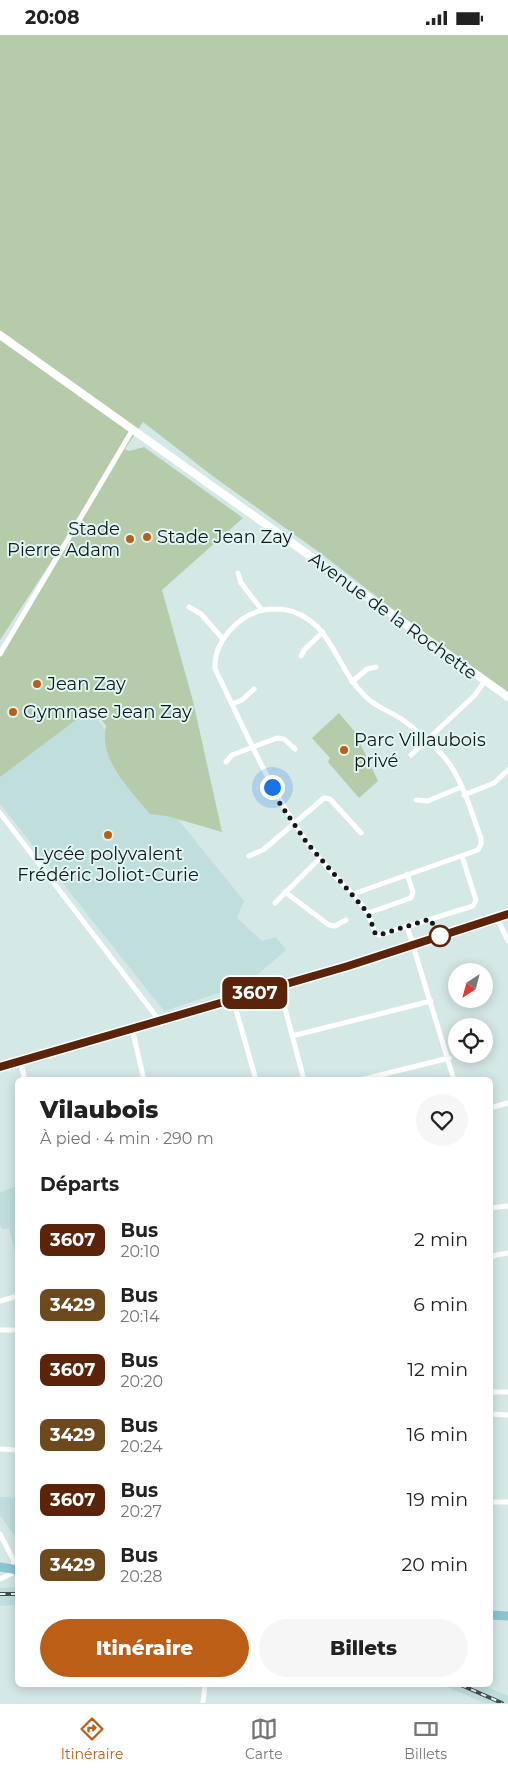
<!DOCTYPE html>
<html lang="fr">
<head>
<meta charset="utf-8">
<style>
  :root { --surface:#fff; --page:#f6f6f6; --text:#222; --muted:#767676; --line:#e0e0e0; --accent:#bd5e16 }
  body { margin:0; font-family:Montserrat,sans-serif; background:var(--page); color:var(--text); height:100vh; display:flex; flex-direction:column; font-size:19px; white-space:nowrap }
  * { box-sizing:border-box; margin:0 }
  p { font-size:16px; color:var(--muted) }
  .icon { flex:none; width:28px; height:28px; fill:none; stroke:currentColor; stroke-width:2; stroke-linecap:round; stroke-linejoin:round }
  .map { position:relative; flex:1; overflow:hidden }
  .drawer { position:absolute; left:15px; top:1042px; width:478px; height:610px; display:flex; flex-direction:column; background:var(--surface); border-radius:8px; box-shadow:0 2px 12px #0003 }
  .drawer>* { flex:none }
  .badge { padding:0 10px; border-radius:8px; font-size:18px; line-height:32px }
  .needle { width:32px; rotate:216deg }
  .buttons { position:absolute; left:448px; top:928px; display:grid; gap:10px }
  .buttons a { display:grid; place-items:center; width:45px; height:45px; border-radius:50%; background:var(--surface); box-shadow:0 2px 12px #0003; font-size:25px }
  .you { position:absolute; width:25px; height:25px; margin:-12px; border:4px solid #fff; border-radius:50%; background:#1a73e8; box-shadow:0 0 0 8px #1a73e833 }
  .map>.badge { position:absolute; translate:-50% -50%; box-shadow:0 0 0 2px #fff }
  h2 { padding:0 25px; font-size:19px; line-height:45px }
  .round { display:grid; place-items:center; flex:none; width:52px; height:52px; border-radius:26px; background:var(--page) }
  .summary { display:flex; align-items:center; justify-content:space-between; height:85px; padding:0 25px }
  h1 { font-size:24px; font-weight:800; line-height:38px }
  .primary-button { display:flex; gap:10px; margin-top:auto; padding:10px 25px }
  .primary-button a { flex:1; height:58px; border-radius:30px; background:var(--accent); color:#fff; font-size:20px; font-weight:800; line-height:58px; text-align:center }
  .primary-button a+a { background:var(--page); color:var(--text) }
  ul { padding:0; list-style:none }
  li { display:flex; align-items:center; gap:15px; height:65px; padding:0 25px }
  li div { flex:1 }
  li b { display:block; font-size:19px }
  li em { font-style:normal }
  li .badge { min-width:55px; font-weight:700; text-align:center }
  .status { display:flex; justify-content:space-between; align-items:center; height:35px; padding:0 25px; background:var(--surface); direction:ltr }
  .status svg { height:14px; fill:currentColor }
  .menu { display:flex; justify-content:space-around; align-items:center; height:70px; border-top:1px solid var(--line); background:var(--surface); font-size:14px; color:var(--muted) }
  .menu a { display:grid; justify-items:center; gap:2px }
  .menu .on { color:var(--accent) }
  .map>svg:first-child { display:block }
</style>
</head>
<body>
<div class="status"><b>20:08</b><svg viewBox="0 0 49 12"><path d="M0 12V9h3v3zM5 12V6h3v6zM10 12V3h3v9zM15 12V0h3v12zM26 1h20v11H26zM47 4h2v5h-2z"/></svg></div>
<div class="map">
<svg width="508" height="1668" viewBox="0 0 508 1668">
  <rect width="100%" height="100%" fill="#d4e8e6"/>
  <g fill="#c0dedb">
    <polygon points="88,673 244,866 237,883 262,906 276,902 286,915 248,948 164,976 0,769 0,739"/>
    <polygon points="17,1151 18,1151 17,1225 9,1193 2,1194 0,1190 0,1157"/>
    <polygon points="0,1462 17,1463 17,1505 0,1480"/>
    <polygon points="17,1552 17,1570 0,1571 0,1553"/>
    <polygon points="443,1650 482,1650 508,1661 508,1668 484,1668"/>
  </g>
  <g fill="#b6cbaa">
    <path d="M 0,0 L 508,0 L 508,663 L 323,520 L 214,442 L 143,387 L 125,414 L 129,416 L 144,412 L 243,483 L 162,555 L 193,666 L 222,797 L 167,781 L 150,779 C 130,754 99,726 106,691 L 93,672 L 0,742 L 0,622 L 119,423 L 0,605 Z"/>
    <polygon points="339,678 361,704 360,708 378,746 359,763 328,727 330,723 312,703"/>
  </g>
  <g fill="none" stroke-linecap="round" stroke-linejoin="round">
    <g stroke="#fff" stroke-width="5">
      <polyline points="238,538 241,548 262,575"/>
      <polyline points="189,572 201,579 222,603"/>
      <path d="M 282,574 C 332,582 333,630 365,661 C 374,671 389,676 400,683 C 412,691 436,712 445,723 C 463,745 471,777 481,803 L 481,809 L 478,815 L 353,859 C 284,795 256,716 215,634 C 213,608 237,581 263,575 C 269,574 276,574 282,574 Z"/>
      <polyline points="0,619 133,394"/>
      <polyline points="301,621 305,614 323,597"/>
      <polyline points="352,647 367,634 376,632"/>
      <polyline points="232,669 242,665 254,654"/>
      <polyline points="411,720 474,661 485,646"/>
      <polyline points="226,727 232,720 277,703 284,704 295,714"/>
      <polyline points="464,760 494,748 508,735"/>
      <polyline points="416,765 428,766 461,752"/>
      <polyline points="0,778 159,985"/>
      <polyline points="249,821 263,815 324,763 330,764 361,798"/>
      <polyline points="285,857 329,890 335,891 346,885"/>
      <polyline points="353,859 368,878 375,898 379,900 473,871 476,865 462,821"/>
      <polyline points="275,868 319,824"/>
      <polyline points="368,878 411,863 413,857 407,839"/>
      <polyline points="497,883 508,906"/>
      <polyline points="407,891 454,1045"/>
      <polyline points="279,951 304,1045"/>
      <polyline points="233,964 256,1045"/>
      <polyline points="132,993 144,1045"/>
      <polyline points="292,1001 431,966"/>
      <polyline points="20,1026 25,1045"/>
      <polyline points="360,1045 449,1023"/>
      <polyline points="490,1073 508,1068"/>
      <polyline points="490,1173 508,1171"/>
      <polyline points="490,1223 496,1220 508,1218"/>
      <polyline points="0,1266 18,1261"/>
      <polyline points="0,1295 18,1295"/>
      <polyline points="490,1357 508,1357"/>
      <polyline points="490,1379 508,1380"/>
      <polyline points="0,1414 18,1415"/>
      <polyline points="490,1467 508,1467"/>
      <polyline points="0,1499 14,1526 11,1539 0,1544"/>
      <polyline points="203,1668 205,1650"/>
    </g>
    <g stroke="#fff" stroke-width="8">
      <polyline points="0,300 508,662"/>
      <polyline points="0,1032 348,931 508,879"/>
    </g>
    <g stroke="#8bc5d3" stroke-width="9">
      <polyline points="0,1532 18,1535"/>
      <polyline points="490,1580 508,1581"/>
    </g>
    <g stroke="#434d4c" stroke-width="4">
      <g id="rail">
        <polyline points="0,1559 18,1559"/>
        <polyline points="461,1650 502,1668"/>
      </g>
    </g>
    <use href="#rail" stroke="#e1f5f3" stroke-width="2" stroke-dasharray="5.5" stroke-linecap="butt"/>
  </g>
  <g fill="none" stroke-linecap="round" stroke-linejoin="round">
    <g stroke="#fff" stroke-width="11">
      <polyline id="line" points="0,1032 348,931 508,879"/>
    </g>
    <use href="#line" stroke="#5a230a" stroke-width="8"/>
    <polyline stroke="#121918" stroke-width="5" stroke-dasharray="0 9" points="272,752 279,767 307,808 368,878 375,898 379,900 430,884 440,901"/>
  </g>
  <g fill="#bd5e16" stroke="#e1f5f3" stroke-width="2">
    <circle cx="147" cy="502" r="5"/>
    <circle cx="130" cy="504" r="5"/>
    <circle cx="37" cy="649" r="5"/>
    <circle cx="13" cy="677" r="5"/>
    <circle cx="344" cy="715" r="5"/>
    <circle cx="108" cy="800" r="5"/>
  </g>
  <circle fill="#fff" stroke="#5a230a" stroke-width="2.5" cx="440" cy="901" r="10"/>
  <g text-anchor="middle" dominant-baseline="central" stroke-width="4" stroke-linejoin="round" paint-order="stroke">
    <g font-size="18" fill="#121918" stroke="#e1f5f3" text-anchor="start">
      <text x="120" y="494" text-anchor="end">Stade<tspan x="120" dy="21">Pierre Adam</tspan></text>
      <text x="157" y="502">Stade Jean Zay</text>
      <text x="47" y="649">Jean Zay</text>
      <text x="23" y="677">Gymnase Jean Zay</text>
      <text x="354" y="705">Parc Villaubois<tspan x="354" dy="21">privé</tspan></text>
      <text x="108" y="819" text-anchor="middle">Lycée polyvalent<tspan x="108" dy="21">Frédéric Joliot-Curie</tspan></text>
    </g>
    <g font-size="18" fill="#121918" stroke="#e1f5f3">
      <text transform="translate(393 581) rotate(36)">Avenue de la Rochette</text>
    </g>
  </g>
</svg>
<div class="buttons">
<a><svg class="needle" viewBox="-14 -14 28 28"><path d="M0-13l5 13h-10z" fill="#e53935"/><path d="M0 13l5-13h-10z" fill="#767676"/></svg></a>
<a><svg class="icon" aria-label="locate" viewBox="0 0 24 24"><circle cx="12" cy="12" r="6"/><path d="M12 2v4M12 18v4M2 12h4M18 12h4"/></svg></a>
</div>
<div class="you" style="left:272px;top:752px"></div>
<b class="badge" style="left:255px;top:958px;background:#5a230a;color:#fff">3607</b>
<section class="drawer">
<div class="summary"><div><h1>Vilaubois</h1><p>À pied · 4 min · 290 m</p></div><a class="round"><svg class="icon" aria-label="heart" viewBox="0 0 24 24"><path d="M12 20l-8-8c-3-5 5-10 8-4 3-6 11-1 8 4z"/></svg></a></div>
<h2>Départs</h2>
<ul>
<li><span class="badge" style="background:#5a230a;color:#fff">3607</span><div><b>Bus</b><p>20:10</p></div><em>2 min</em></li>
<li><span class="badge" style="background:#6e491e;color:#fff">3429</span><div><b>Bus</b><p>20:14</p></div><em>6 min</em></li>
<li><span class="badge" style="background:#5a230a;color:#fff">3607</span><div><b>Bus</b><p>20:20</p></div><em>12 min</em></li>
<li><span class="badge" style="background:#6e491e;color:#fff">3429</span><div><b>Bus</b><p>20:24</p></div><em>16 min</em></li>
<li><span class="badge" style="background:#5a230a;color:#fff">3607</span><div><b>Bus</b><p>20:27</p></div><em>19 min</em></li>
<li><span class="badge" style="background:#6e491e;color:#fff">3429</span><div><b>Bus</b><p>20:28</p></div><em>20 min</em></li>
</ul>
<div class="primary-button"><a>Itinéraire</a><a>Billets</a></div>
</section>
</div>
<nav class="menu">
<a class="on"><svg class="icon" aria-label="directions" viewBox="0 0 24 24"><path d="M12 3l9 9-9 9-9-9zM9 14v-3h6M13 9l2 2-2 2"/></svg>Itinéraire</a>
<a><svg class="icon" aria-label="map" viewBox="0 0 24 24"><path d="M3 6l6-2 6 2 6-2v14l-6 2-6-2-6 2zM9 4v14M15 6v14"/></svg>Carte</a>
<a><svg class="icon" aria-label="tickets" viewBox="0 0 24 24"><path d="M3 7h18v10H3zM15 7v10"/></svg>Billets</a>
</nav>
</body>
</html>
